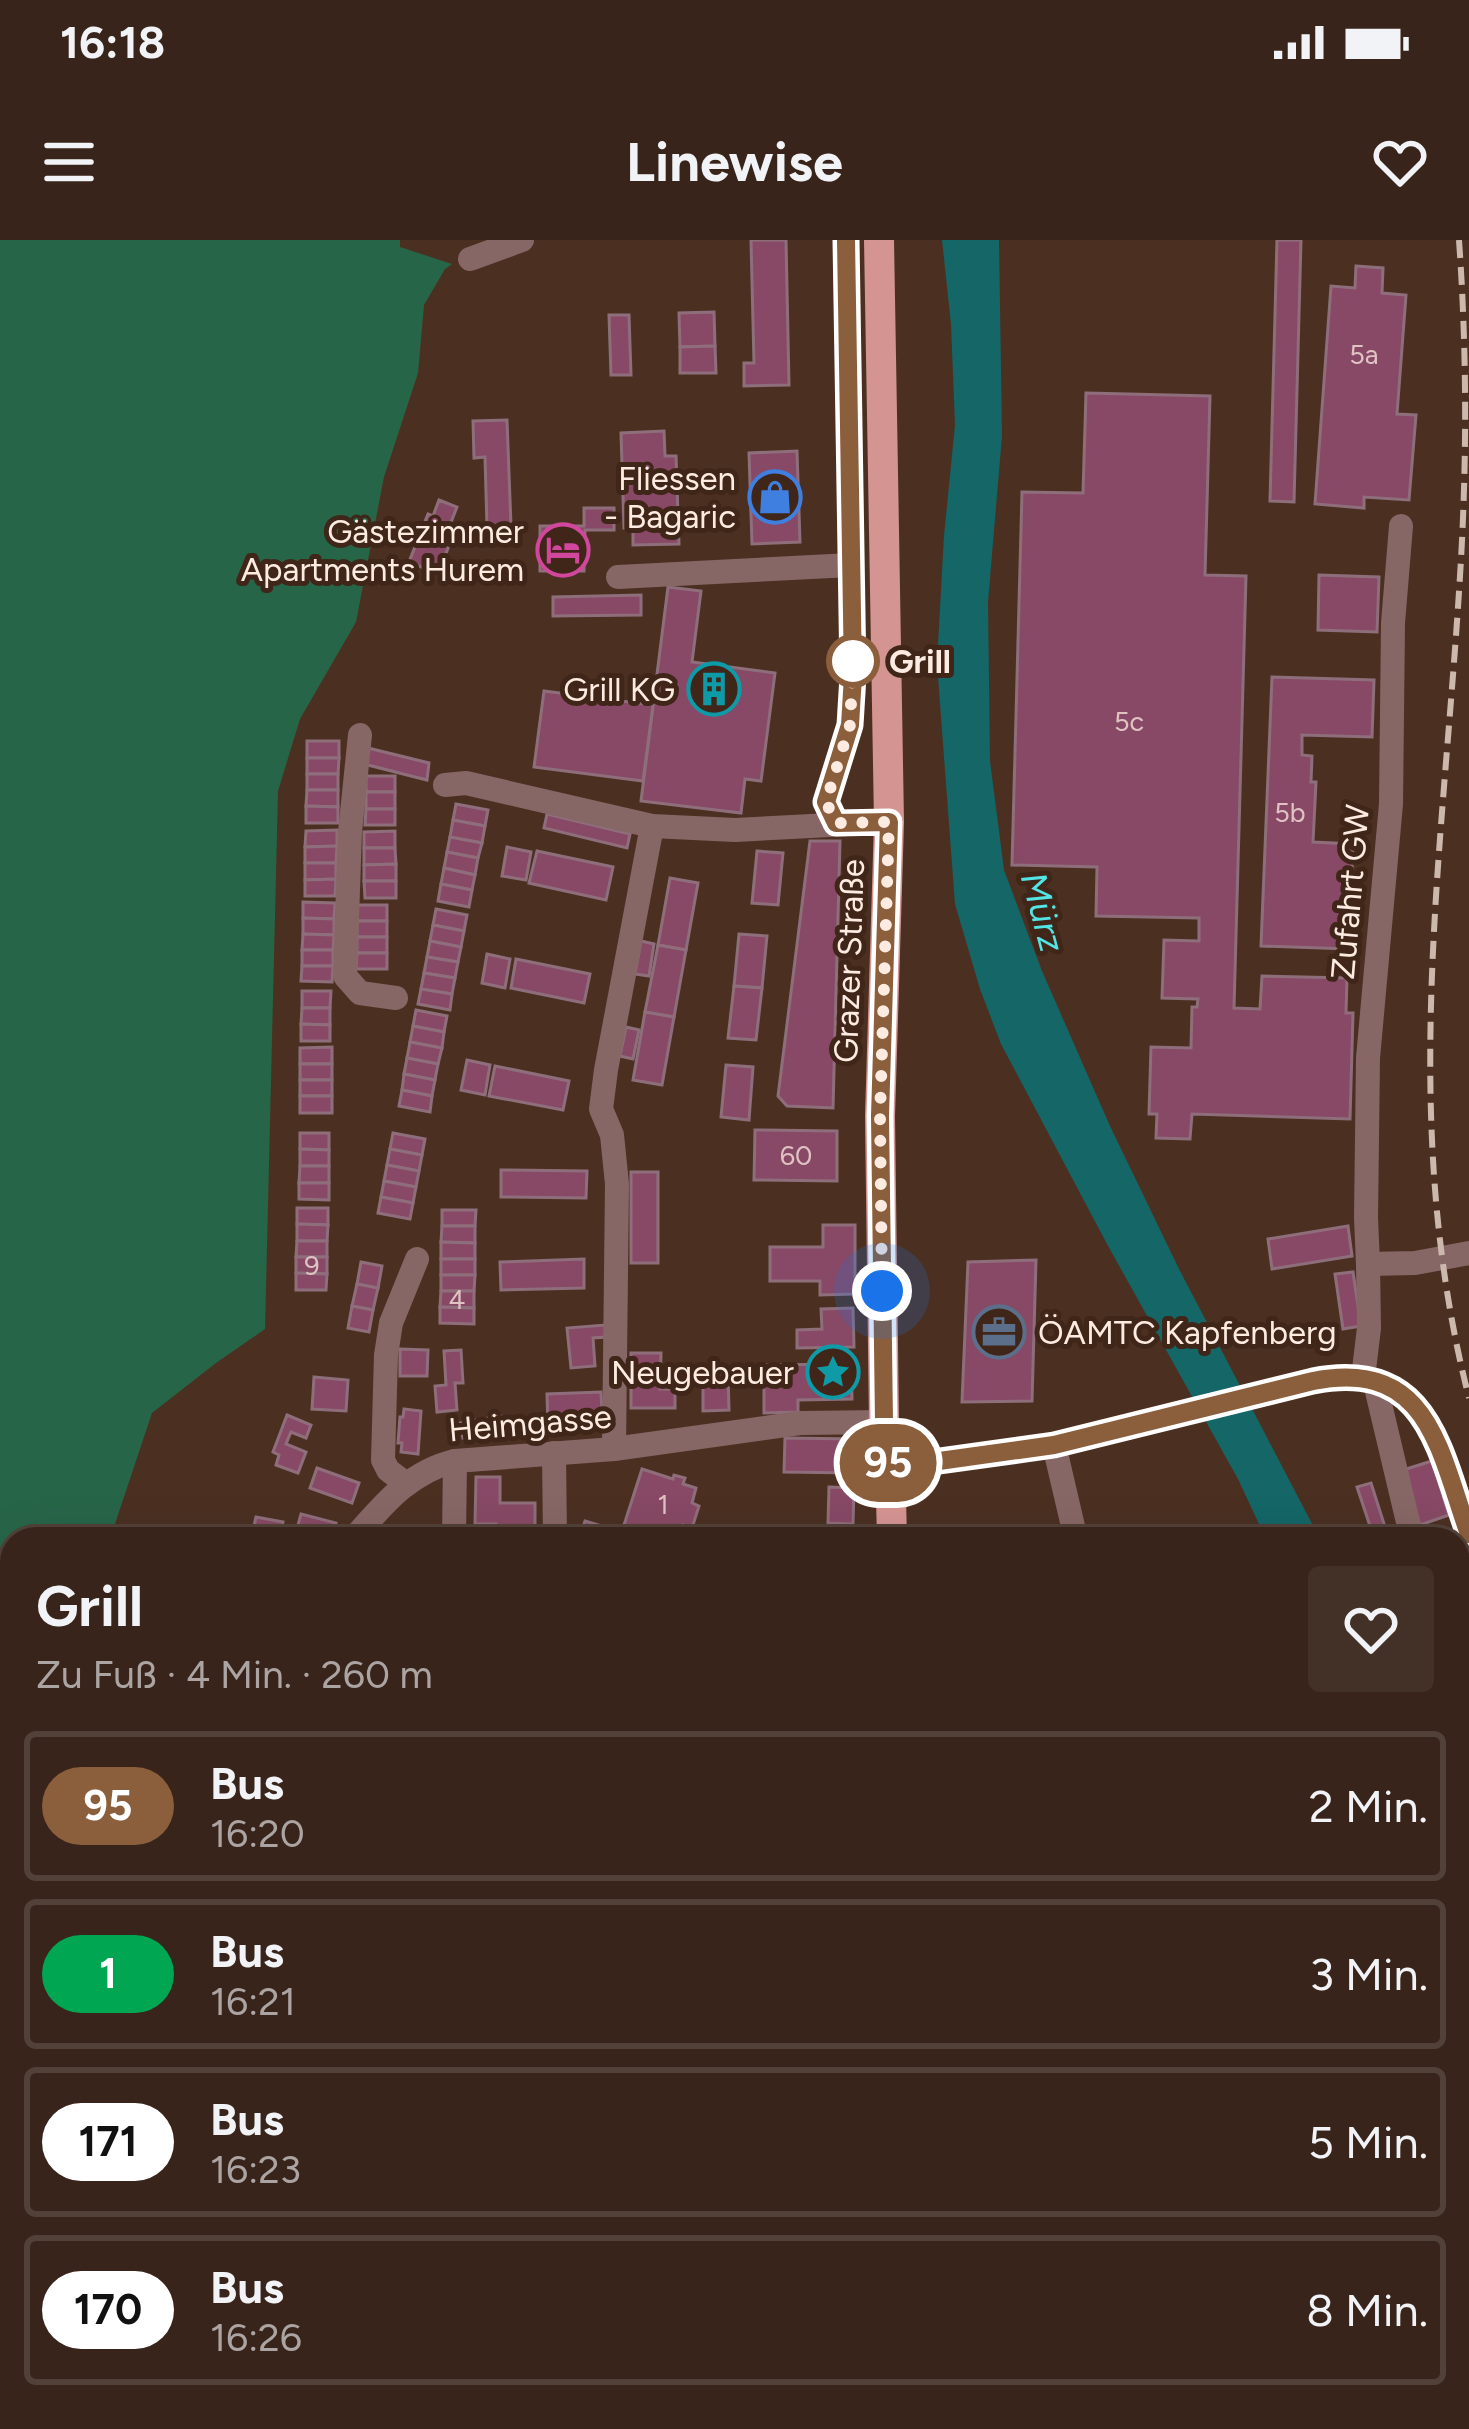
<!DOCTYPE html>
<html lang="de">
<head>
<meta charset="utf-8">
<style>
  :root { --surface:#38241a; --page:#433027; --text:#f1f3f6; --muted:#aba4a2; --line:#524139 }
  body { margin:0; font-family:Figtree,sans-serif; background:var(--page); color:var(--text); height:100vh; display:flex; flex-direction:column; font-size:45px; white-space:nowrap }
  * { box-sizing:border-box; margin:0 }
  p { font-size:39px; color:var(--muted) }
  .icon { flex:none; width:66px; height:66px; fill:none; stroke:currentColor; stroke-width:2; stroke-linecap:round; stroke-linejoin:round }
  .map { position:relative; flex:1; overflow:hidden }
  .side { position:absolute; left:0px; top:1287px; width:1470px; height:903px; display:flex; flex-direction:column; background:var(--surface); border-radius:36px 36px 0 0; box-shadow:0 12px 48px #0002,0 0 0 3px var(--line) }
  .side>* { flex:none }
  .badge { padding:0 24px; border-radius:39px; font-size:42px; line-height:78px }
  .you { position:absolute; width:60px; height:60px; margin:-30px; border:9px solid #fff; border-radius:50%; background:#1a73e8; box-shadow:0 0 0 18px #1a73e833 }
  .map>.badge { position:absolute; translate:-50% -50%; box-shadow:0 0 0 6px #fff }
  .round { display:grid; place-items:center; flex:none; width:126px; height:126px; border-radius:12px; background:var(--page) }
  .headline { display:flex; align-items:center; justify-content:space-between; height:204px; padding:0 36px }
  h1 { font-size:57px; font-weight:700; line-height:90px }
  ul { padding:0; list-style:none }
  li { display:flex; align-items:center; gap:36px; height:150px; margin:0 24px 18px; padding:0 12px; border:6px solid var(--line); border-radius:12px }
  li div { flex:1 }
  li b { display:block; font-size:45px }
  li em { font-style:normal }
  li .badge { min-width:132px; font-weight:700; text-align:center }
  .status { display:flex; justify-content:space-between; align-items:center; height:84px; padding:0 60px; background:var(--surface); direction:ltr }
  .status svg { height:33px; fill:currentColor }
  header { display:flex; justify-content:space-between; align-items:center; height:156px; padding:0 36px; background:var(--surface); font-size:54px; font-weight:700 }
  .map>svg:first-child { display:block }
</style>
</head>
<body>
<div class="status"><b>16:18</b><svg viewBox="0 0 49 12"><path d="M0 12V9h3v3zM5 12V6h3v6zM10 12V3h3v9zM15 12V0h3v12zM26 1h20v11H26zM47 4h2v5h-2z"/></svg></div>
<header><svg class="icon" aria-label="menu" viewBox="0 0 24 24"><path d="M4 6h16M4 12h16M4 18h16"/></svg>Linewise<svg class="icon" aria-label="heart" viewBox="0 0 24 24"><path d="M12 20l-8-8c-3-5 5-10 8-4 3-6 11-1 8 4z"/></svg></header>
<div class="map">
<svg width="1469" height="2189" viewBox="0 0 1469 2189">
  <rect width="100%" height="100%" fill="#4b3022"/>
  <g fill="#276549">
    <polygon points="0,0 400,0 400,7 452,24 445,29 424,65 418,133 384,237 356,382 300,479 278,551 265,1089 216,1123 152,1173 110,1299 12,1299 12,1319 0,1320"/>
    <polygon points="0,1382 12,1386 12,1564 0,1562"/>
    <polygon points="389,2178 607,2178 615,2189 392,2189"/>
  </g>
  <g fill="#146667">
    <polygon points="942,0 999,0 1002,196 988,362 990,521 1004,630 1042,731 1110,886 1179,1029 1320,1299 1266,1299 1238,1239 1107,1004 1001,804 980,749 955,664 937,423 944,296 955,185 951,84"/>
    <polygon points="1458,1672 1469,1736 1469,2189 1433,2189 1435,2178 1458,2178"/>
  </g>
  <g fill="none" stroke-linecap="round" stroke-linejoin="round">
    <polyline stroke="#146667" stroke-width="6" points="0,1332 12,1332"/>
  </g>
  <g fill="#874965" stroke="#8f6e7b" stroke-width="3">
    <polygon points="751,0 786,0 789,145 744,146 744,123 754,123"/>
    <polygon points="1277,0 1301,0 1294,262 1270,261"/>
    <polygon points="1356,26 1383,28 1382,53 1406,55 1397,174 1416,175 1409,260 1364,257 1364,268 1315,264 1331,46 1355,48"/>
    <polygon points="714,72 715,106 680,107 679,73"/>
    <polygon points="609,75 629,75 631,135 611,135"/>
    <polygon points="715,106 716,133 680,133 680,107"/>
    <polygon points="1086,153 1210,156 1205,335 1246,336 1234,768 1260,769 1262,736 1347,738 1346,773 1353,773 1350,879 1192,874 1190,899 1156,898 1157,874 1149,874 1151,807 1191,808 1192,767 1197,767 1198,759 1162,758 1164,700 1199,701 1199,678 1096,676 1097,627 1012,625 1022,252 1083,253"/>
    <polygon points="507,180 511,286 487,287 485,217 474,218 473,181"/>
    <polygon points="664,191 665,216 676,216 679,304 633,305 633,288 624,288 621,193"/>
    <polygon points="797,211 800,302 752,304 749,213"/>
    <polygon points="439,260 457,267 446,295 452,298 438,334 409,322 428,274 433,276"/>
    <polygon points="584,268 614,268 614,290 585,290 584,331 540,331 540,286 584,286"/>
    <polygon points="1319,335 1379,337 1377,392 1318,390"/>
    <polygon points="668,347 701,351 692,422 775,433 761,541 745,539 741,573 641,561"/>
    <polygon points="641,355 641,375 553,376 553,357"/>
    <polygon points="1272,437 1374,440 1372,497 1302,495 1302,515 1312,516 1311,542 1316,542 1313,602 1353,604 1349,709 1261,706"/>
    <polygon points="544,451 653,465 643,541 534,527"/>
    <rect x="307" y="501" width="32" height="17"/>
    <polygon points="364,507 429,523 427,540 364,524"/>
    <polygon points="307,518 339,518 338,534 307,534"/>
    <rect x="307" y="534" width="31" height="16"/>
    <rect x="366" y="536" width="29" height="16"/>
    <polygon points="307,550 338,550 338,567 306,566"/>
    <rect x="366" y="552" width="29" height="17"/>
    <polygon points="456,564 488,570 485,586 453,580"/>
    <polygon points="306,566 338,567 338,583 306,583"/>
    <polygon points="366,569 395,569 395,585 365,585"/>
    <polygon points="547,574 630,594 627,608 544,588"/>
    <polygon points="453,580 485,586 482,603 450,597"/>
    <polygon points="337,590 337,606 305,607 306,591"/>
    <polygon points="395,591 395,608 364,608 364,592"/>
    <polygon points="450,597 482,603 478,618 447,612"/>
    <polygon points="810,601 840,601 833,868 787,866 778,856"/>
    <polygon points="337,606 336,623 305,623 305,607"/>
    <polygon points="507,607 531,612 526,640 502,636"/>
    <polygon points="364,608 395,608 396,624 364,625"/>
    <polygon points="537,611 613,627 606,660 529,643"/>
    <polygon points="757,611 783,613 778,665 752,663"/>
    <polygon points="447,612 478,618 475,635 444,628"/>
    <polygon points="305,623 336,623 336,639 305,640"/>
    <polygon points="396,624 396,641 364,641 364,625"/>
    <polygon points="444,628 475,635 472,650 441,644"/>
    <polygon points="670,638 698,643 686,710 658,705"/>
    <polygon points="336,639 335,656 305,656 305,640"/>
    <polygon points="364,641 396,641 396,658 365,658"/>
    <polygon points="441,644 472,650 469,667 438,661"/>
    <polygon points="303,662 335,663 334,679 303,678"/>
    <rect x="357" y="665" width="30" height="16"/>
    <polygon points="436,669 467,675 464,691 433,685"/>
    <polygon points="303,678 334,679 334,695 303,694"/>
    <rect x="357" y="681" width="30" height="16"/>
    <polygon points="433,685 464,691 461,707 430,701"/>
    <polygon points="303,694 334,695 333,710 302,710"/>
    <polygon points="739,694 767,696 762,748 734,746"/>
    <rect x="357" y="697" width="30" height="16"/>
    <polygon points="430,701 461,707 458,722 427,717"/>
    <polygon points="641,701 654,704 649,736 635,734"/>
    <polygon points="658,705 686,710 674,777 645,772"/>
    <rect x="302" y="710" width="31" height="16"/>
    <polygon points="357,713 387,713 387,729 356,729"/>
    <polygon points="487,714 510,719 505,748 482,743"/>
    <polygon points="427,717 458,722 455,738 424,733"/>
    <polygon points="516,719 590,734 584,763 511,748"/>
    <polygon points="302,726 333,726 332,742 301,741"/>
    <polygon points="424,733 455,738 452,754 421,749"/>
    <polygon points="734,746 762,748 756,800 728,798"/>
    <polygon points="421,749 452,754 450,770 418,764"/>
    <polygon points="302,751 331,751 330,768 302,768"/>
    <polygon points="302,768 330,768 330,785 301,784"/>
    <polygon points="416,770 447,776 444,792 413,786"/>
    <polygon points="645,772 674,777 662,845 633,840"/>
    <polygon points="301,784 330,785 330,801 301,801"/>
    <polygon points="413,786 444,792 442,808 410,802"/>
    <polygon points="626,787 639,790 633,819 620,816"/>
    <polygon points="410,802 442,808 438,824 407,818"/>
    <polygon points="332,807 332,824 300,824 300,808"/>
    <polygon points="407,818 438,824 435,840 404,834"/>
    <polygon points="467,820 490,825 485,855 461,850"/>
    <rect x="300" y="824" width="32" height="16"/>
    <polygon points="726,825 753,827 749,880 721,877"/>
    <polygon points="495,826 569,841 563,870 489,856"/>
    <polygon points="404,834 435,840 432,856 402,850"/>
    <rect x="300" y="840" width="32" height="16"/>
    <polygon points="402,850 432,856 430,872 399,866"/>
    <rect x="300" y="856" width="32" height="17"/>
    <polygon points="755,890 837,891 837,941 754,940"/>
    <polygon points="300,893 329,893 329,910 300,909"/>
    <polygon points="393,893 425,899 422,915 390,909"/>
    <polygon points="300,909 329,910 329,926 300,926"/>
    <polygon points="390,909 422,915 419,931 387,925"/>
    <polygon points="387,925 419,931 416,947 384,941"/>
    <polygon points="300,926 329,926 329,943 299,943"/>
    <polygon points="501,930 587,931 586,958 501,957"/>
    <rect x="631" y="932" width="27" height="91"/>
    <polygon points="384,941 416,947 413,963 381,957"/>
    <polygon points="299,943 329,943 329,960 299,959"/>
    <polygon points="381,957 413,963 410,979 378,973"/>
    <polygon points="297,968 328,968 328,985 297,984"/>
    <polygon points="442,970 476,970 475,986 442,986"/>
    <polygon points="297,984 328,985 327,1001 297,1001"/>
    <polygon points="823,985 855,985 855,1054 820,1055 820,1041 770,1041 770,1007 823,1007"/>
    <polygon points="442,986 475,986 475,1003 441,1002"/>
    <polygon points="1348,986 1352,1016 1272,1029 1268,999"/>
    <polygon points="297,1001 327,1001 327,1017 296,1017"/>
    <polygon points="441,1002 475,1003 475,1019 441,1019"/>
    <polygon points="296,1017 327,1017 327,1034 296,1033"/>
    <rect x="441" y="1019" width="34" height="16"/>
    <polygon points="584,1019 584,1048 501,1050 500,1022"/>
    <polygon points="1036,1020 1032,1161 962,1162 968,1022"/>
    <polygon points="361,1022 382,1026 378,1048 357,1044"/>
    <polygon points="1353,1032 1361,1086 1343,1089 1335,1034"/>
    <polygon points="296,1033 327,1034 326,1050 296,1050"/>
    <polygon points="441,1035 475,1035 474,1051 441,1051"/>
    <polygon points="357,1044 378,1048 373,1070 352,1066"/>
    <polygon points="441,1051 474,1051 474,1068 440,1067"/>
    <polygon points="352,1066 373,1070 369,1092 348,1088"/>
    <polygon points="440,1067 474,1068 474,1084 440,1083"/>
    <polygon points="853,1068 854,1107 797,1108 797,1090 822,1089 821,1069"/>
    <polygon points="605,1085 606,1097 593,1098 595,1126 571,1128 567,1088"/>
    <polygon points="400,1109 428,1110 427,1136 400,1136"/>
    <polygon points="461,1110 463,1143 455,1143 457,1170 437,1172 435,1146 446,1145 444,1111"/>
    <polygon points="631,1113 661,1113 660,1149 675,1149 675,1168 631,1168"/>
    <polygon points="851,1124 852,1159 798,1160 798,1172 764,1173 764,1125"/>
    <polygon points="703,1134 728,1134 729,1170 703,1171"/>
    <polygon points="314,1137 348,1140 346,1171 312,1169"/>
    <polygon points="601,1152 602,1172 581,1173 582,1184 548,1186 547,1154"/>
    <polygon points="404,1169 421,1171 418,1214 401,1212 402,1203 398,1203 400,1177 403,1177"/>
    <polygon points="287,1175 311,1185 306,1198 291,1192 286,1204 306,1212 298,1233 276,1225 279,1215 273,1212"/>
    <polygon points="500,1176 503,1191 463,1198 460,1183"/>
    <polygon points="785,1198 855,1199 854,1233 784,1232"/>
    <polygon points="1432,1221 1449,1275 1420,1285 1403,1230"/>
    <polygon points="317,1228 359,1243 352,1263 310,1248"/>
    <polygon points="642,1229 673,1239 674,1235 685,1238 683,1244 696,1248 692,1263 699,1266 692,1288 683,1285 679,1299 655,1299 656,1295 624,1285"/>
    <polygon points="476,1237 500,1237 500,1263 535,1263 535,1294 496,1293 496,1284 475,1284"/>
    <polygon points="1371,1243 1385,1287 1372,1292 1357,1247"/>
    <polygon points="829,1247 854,1248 853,1284 828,1283"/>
    <polygon points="301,1274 336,1283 332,1299 295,1296"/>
    <polygon points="256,1277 283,1282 280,1295 253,1290"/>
    <polygon points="585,1281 622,1292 624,1285 637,1289 634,1299 579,1299"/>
    <polygon points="1461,1306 1469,1323 1469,1448 1458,1427 1458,1307"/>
    <polygon points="1114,2178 1375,2178 1373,2189 1112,2189"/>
  </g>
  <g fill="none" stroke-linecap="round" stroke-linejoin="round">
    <g stroke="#876766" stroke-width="24">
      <polyline points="470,19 522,0"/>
      <polyline points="618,337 851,325"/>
      <polyline points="360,495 350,592 345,736 360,753 396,758"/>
      <polyline points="445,545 466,543 652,586 735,590 889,582"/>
      <polyline points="836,583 826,563 850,485 853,436 846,0"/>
      <polyline points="1368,1024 1366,978 1368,818 1391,564 1393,383 1401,286"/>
      <polyline points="1363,1138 1369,1088 1368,1024 1415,1023 1469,1013"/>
      <polyline points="1375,1143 1412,1299"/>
      <polyline points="1054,1205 1076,1299"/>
      <polyline points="614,1209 617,944 612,895 601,869 606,830 652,586"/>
      <polyline points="554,1213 555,1299"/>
      <path d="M 889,1229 L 1054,1205 L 1314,1141 C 1428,1118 1440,1212 1469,1295"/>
      <polyline points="405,1243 388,1230 383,1220 386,1115 391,1083 417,1019"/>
      <path d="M 353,1299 C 383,1265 409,1232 455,1221 L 614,1209 L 800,1183 L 884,1182"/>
      <polyline points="454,1299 455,1221"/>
      <polyline points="0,1996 12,1989"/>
      <polyline points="359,2178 362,2178"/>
      <polyline points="664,2178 673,2188 716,2178"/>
      <polyline points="911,2185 961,2178"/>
      <polyline points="1377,2189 1379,2178"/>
    </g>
    <g stroke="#d49492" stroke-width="30">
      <polyline points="879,0 889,582 880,876 884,1182 891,1258 892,1299"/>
      <polyline points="911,2178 912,2189"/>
    </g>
    <path stroke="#cdb8ae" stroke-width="6" stroke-dasharray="18 9" stroke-linecap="butt" d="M 1459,0 C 1467,112 1467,224 1460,336 C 1443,616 1398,881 1469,1158"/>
  </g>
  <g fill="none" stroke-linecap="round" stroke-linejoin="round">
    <g stroke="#fff" stroke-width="27">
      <path id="line" d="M 846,0 L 853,436 L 850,485 L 826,562 L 836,583 L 889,582 L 880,876 L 884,1182 L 889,1228 L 1054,1205 L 1313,1141 C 1429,1118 1439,1211 1469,1294"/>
    </g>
    <use href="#line" stroke="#8b5e3c" stroke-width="18"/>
    <polyline stroke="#fdebe2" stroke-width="12" stroke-dasharray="0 21.6" points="853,421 850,485 826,562 836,583 889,582 880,876 882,1051"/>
  </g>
  <defs>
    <g id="shop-ring" transform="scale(2.7)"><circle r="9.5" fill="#402618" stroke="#3f7fe0" stroke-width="1.5"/><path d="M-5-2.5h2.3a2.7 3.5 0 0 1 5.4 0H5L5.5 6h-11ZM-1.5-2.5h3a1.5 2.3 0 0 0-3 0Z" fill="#3f7fe0"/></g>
    <g id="hotel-ring" transform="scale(2.7)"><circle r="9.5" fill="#402618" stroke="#d1479c" stroke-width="1.5"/><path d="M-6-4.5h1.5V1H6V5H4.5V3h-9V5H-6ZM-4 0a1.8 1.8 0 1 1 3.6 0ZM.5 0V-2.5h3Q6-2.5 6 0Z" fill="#d1479c"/></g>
    <g id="building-ring" transform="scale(2.7)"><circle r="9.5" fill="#402618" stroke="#0f9aa8" stroke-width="1.5"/><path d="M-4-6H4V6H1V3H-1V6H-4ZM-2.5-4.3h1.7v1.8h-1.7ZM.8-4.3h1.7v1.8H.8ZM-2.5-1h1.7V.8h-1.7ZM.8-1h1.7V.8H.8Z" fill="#0f9aa8"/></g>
    <g id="office-ring" transform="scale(2.7)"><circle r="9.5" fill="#402618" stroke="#5c6f8a" stroke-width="1.5"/><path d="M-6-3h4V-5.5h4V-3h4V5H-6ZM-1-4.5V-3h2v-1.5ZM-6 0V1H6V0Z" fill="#5c6f8a"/></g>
    <g id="sight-ring" transform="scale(2.7)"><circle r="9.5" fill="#402618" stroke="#0f9aa8" stroke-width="1.5"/><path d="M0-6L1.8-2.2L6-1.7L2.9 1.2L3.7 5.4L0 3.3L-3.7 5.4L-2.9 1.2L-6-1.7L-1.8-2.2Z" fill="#0f9aa8"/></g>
  </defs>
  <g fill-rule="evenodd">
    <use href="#shop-ring" x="775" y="257"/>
    <use href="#hotel-ring" x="563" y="310"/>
    <use href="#building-ring" x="714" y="449"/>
    <use href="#office-ring" x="999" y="1092"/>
    <use href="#sight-ring" x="833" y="1132"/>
  </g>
  <circle fill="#fff" stroke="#8b5e3c" stroke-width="6" cx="853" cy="421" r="24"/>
  <g text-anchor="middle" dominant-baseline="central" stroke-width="10" stroke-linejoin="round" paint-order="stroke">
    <g font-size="27" fill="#e0c2c3">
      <text x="1364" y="114">5a</text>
      <text x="1129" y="481">5c</text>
      <text x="1290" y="572">5b</text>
      <text x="796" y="915">60</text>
      <text x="312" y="1025">9</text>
      <text x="457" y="1059">4</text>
      <text x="663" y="1264">1</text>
    </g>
    <g font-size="33" fill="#fdebe2" stroke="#402618" text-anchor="end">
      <text x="736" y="238">Fliessen<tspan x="736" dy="38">- Bagaric</tspan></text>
      <text x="524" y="291">Gästezimmer<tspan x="524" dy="38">Apartments Hurem</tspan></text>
      <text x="675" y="449">Grill KG</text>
      <text x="1038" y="1092" text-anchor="start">ÖAMTC Kapfenberg</text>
      <text x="794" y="1132">Neugebauer</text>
    </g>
    <g font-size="33" font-weight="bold" fill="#fdebe2" stroke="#402618" text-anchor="start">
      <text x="889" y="421">Grill</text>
    </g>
    <g font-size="33" fill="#fdebe2" stroke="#402618">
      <text transform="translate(1350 652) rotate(-85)">Zufahrt GW</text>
      <text transform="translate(849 721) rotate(-88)">Grazer Straße</text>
      <text transform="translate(530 1183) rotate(-5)">Heimgasse</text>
    </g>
    <g font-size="36" font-style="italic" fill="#53e4e5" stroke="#402618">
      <text transform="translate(1043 672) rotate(75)">Mürz</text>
    </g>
  </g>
</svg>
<div class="you" style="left:882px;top:1051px"></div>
<b class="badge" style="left:888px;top:1223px;background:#8b5e3c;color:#fff">95</b>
<section class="side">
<div class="headline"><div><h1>Grill</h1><p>Zu Fuß · 4 Min. · 260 m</p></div><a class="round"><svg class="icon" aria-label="heart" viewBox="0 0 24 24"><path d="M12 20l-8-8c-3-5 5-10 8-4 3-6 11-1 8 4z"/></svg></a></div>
<ul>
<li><span class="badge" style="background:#8b5e3c;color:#fff">95</span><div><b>Bus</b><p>16:20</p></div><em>2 Min.</em></li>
<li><span class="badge" style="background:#00a651;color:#fff">1</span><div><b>Bus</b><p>16:21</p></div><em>3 Min.</em></li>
<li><span class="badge" style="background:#fff;color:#111">171</span><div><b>Bus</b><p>16:23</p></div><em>5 Min.</em></li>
<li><span class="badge" style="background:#fff;color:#111">170</span><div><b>Bus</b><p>16:26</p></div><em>8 Min.</em></li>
</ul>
</section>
</div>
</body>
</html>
